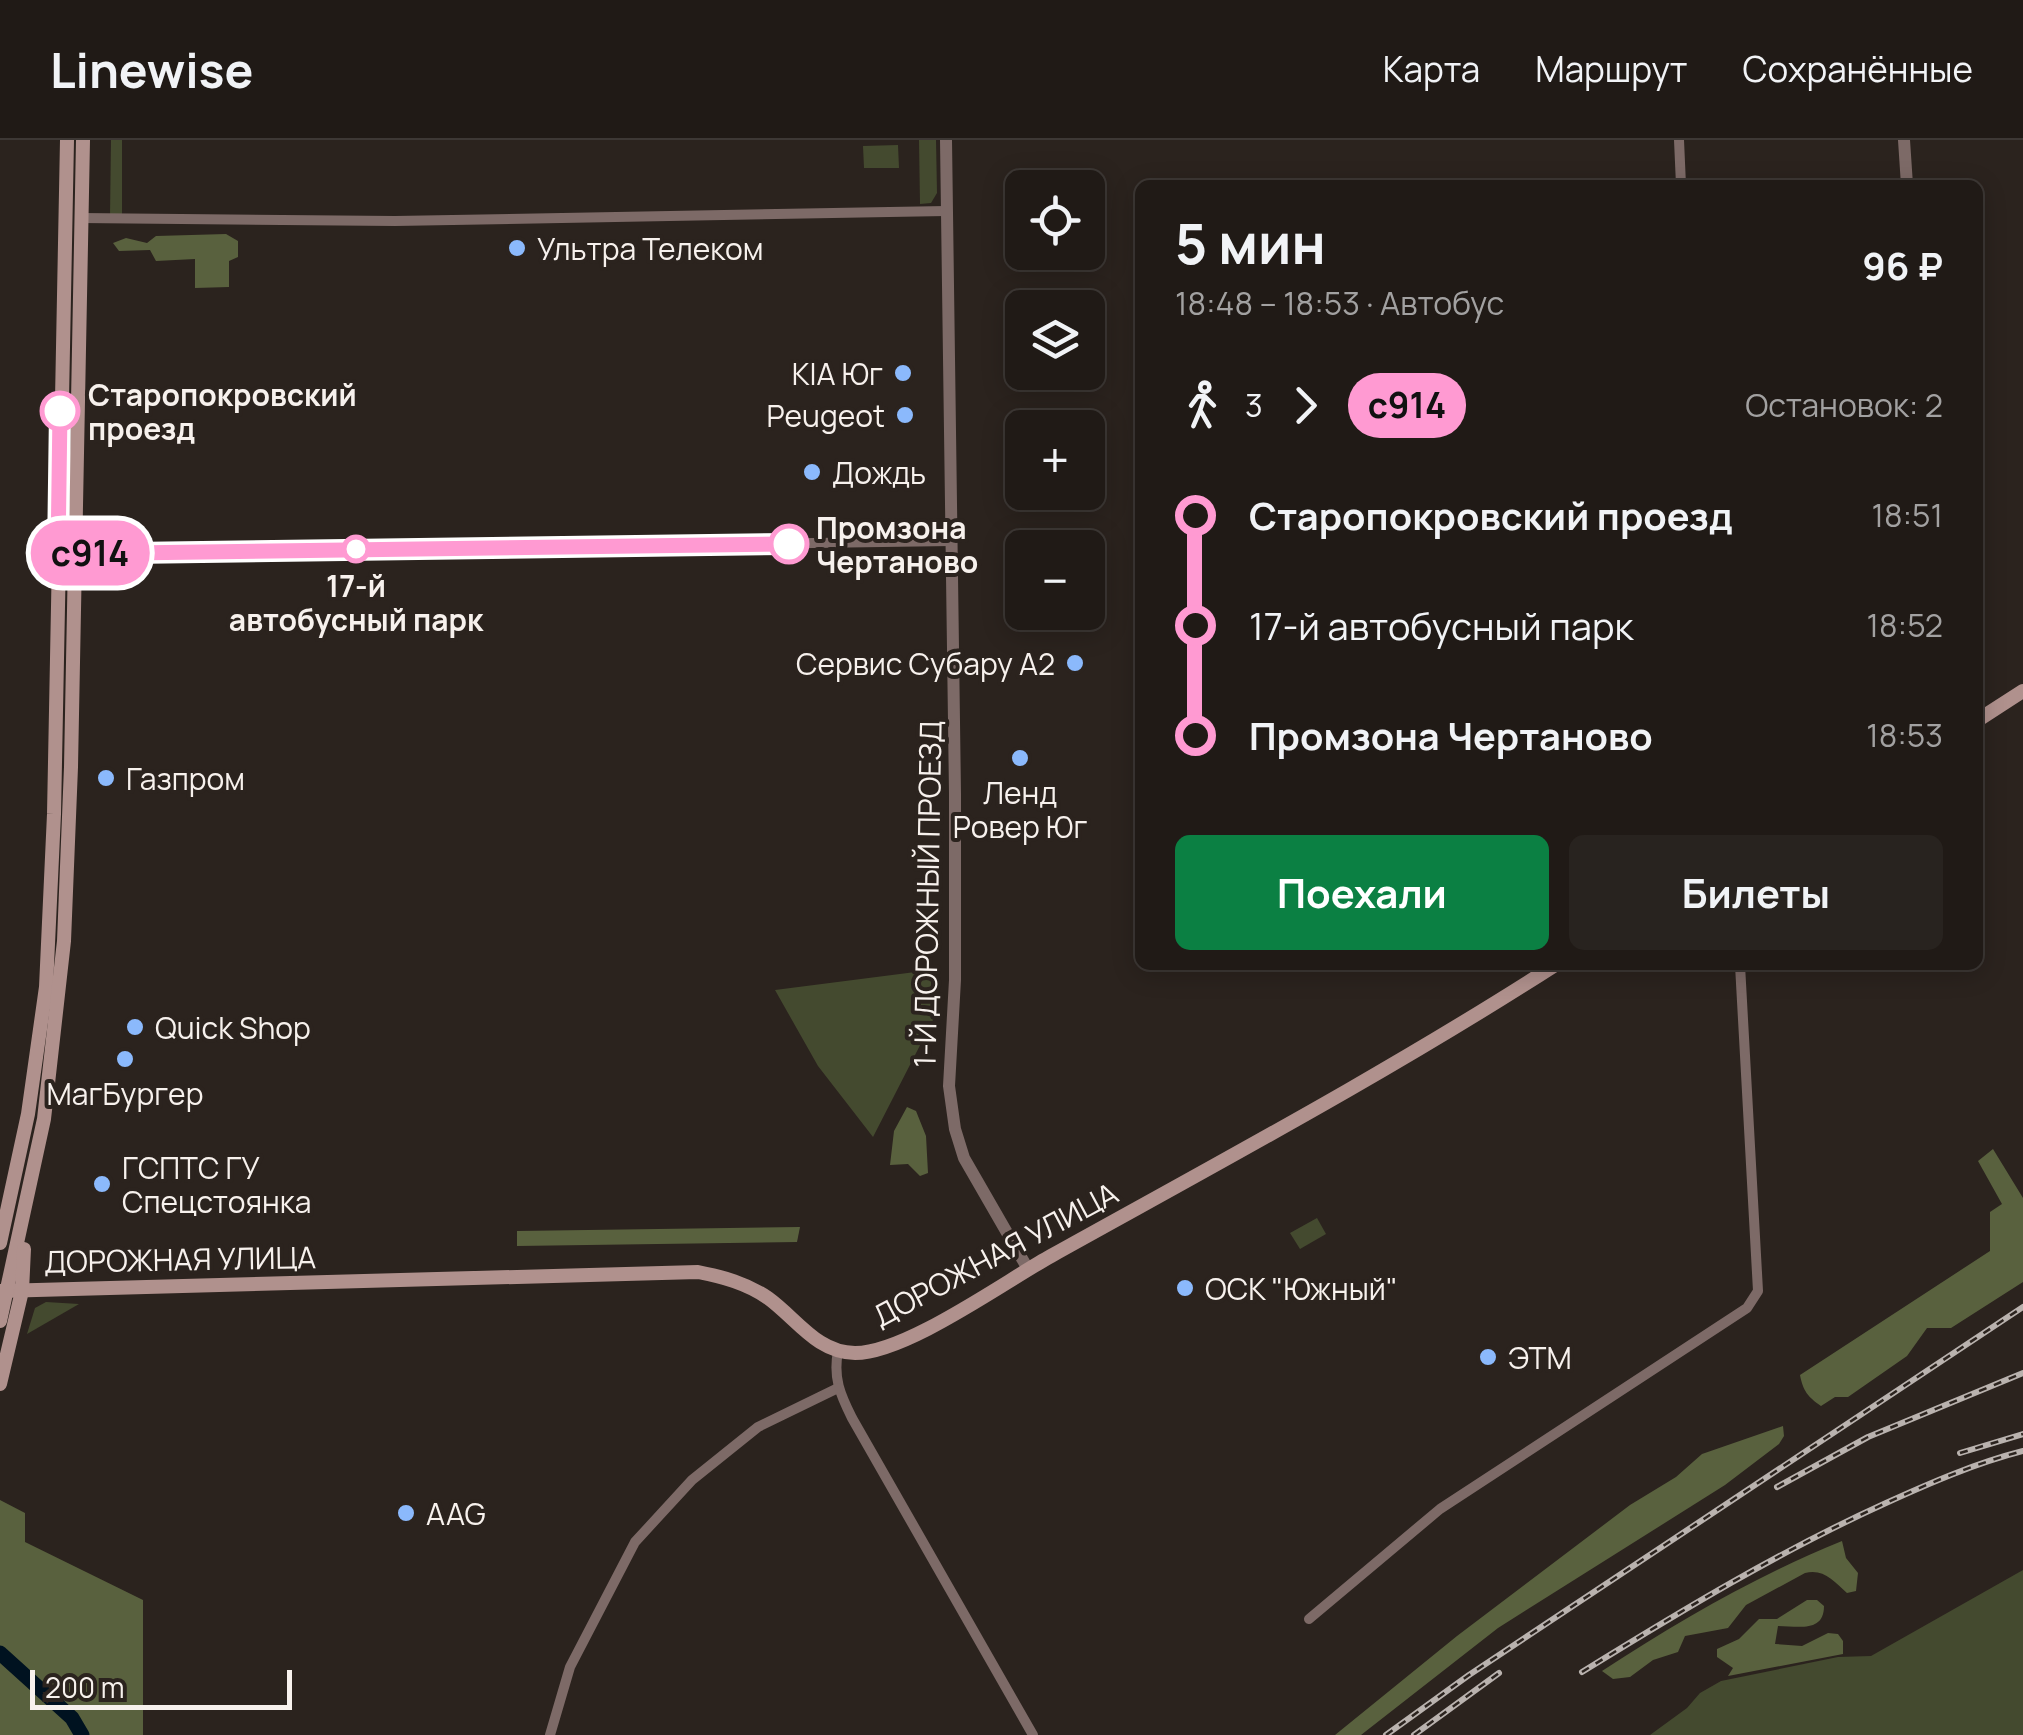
<!DOCTYPE html>
<html lang="ru">
<head>
<meta charset="utf-8">
<style>
  :root { --surface:#201a16; --page:#28231f; --text:#f1f3f6; --muted:#a2a1a1; --line:#3d3835; --accent:#0b8043 }
  body { margin:0; font-family:Manrope,sans-serif; background:var(--page); color:var(--text); height:100vh; display:flex; flex-direction:column; font-size:38px; white-space:nowrap }
  * { box-sizing:border-box; margin:0 }
  p { font-size:32px; color:var(--muted) }
  .icon { flex:none; width:55px; height:55px; fill:none; stroke:currentColor; stroke-width:2; stroke-linecap:round; stroke-linejoin:round }
  .map { position:relative; flex:1; overflow:hidden }
  .side { position:absolute; left:1135px; top:40px; width:848px; height:790px; display:flex; flex-direction:column; background:var(--surface); border-radius:15px; box-shadow:0 5px 25px #0003,0 0 0 2px var(--line) }
  .side>* { flex:none }
  .badge { padding:0 20px; border-radius:32px; font-size:35px; line-height:65px }
  .buttons { position:absolute; left:1005px; top:30px; display:grid; gap:20px }
  .buttons a { display:grid; place-items:center; width:100px; height:100px; border-radius:15px; background:var(--surface); box-shadow:0 5px 25px #0003,0 0 0 2px var(--line); font-size:50px }
  .scale { position:absolute; left:30px; bottom:25px; width:262px; box-sizing:border-box; padding-left:10px; border:5px solid #f7f1ed; border-top:0; font-size:28px; line-height:35px; white-space:nowrap; color:#f7f1ed; -webkit-text-stroke:8px #2b231e; paint-order:stroke }
  .map>.badge { position:absolute; translate:-50% -50%; box-shadow:0 0 0 5px #fff }
  .legs { display:flex; align-items:center; gap:15px; height:110px; padding:0 40px; font-size:32px }
  .legs p { margin-inline-start:auto }
  .summary { display:flex; align-items:center; justify-content:space-between; height:170px; padding:0 40px }
  h1 { font-size:55px; font-weight:700; line-height:75px }
  .primary-button { display:flex; gap:20px; margin-top:auto; padding:20px 40px }
  .primary-button a { flex:1; height:115px; border-radius:15px; background:var(--accent); color:#fff; font-size:40px; font-weight:700; line-height:115px; text-align:center }
  .primary-button a+a { background:var(--page); color:var(--text) }
  ul { padding:0 40px; list-style:none }
  li { display:flex; align-items:center; gap:35px; height:110px; font-size:38px }
  li i { display:grid; place-items:center; width:15px; height:100%; margin:0 12px; background:currentColor }
  li i::after { content:''; width:25px; height:25px; margin:-12px; border:8px solid; border-radius:50%; background:var(--surface) }
  li p { margin-inline-start:auto }
  li:first-child i { background:linear-gradient(#0000 50%,currentColor 0) }
  li:last-child i { background:linear-gradient(currentColor 50%,#0000 0) }
  header { display:flex; align-items:center; gap:60px; box-sizing:border-box; height:140px; padding:0 50px; background:var(--surface); border-bottom:2px solid var(--line) }
  header strong { font-size:48px }
  nav { display:flex; gap:55px; margin-inline-start:auto; font-size:35px }
  .map>svg:first-child { display:block }
</style>
</head>
<body>
<header>
<strong>Linewise</strong>
<nav><a>Карта</a><a>Маршрут</a><a>Сохранённые</a></nav>
</header>
<div class="map">
<svg width="2023" height="1595" viewBox="0 0 2023 1595">
  <rect width="100%" height="100%" fill="#2b231e"/>
  <g fill="#444a2f">
    <polygon points="111,0 122,0 122,79 110,76"/>
    <polygon points="919,0 936,0 937,53 931,63 920,64"/>
    <polygon points="898,5 899,28 864,28 863,6"/>
    <polygon points="931,830 931,875 934,878 873,997 818,926 775,850"/>
    <polygon points="1317,1078 1326,1094 1300,1109 1290,1093"/>
    <polygon points="46,1162 79,1164 27,1194 35,1168"/>
    <polygon points="2023,1430 2023,1595 1650,1595 1687,1568 1700,1553 1721,1541 1838,1517 1871,1516"/>
  </g>
  <g fill="#59613e">
    <polygon points="226,94 238,101 238,117 229,121 229,147 195,148 195,119 156,121 150,110 119,111 113,103 126,98 147,103 156,96"/>
    <polygon points="907,967 916,971 926,996 928,1033 920,1036 908,1024 890,1025 894,991"/>
    <path d="M 1993,1009 L 2023,1058 L 2023,1142 L 1951,1188 L 1927,1188 L 1907,1216 L 1848,1257 L 1835,1257 L 1821,1266 C 1808,1257 1803,1251 1800,1235 L 1990,1111 L 1990,1072 L 2002,1064 L 1978,1021 Z"/>
    <polygon points="800,1087 797,1102 517,1106 517,1091"/>
    <polygon points="1783,1286 1784,1296 1779,1304 1725,1345 1498,1488 1361,1595 1335,1595 1457,1496 1630,1365 1676,1337 1702,1314"/>
    <polygon points="0,1360 25,1373 25,1402 143,1460 143,1595 0,1595"/>
    <path d="M 1842,1401 L 1846,1418 L 1858,1433 L 1856,1451 L 1847,1453 C 1834,1441 1823,1428 1805,1433 L 1746,1465 L 1728,1488 L 1685,1496 L 1678,1512 L 1653,1520 L 1630,1537 L 1613,1539 L 1602,1531 C 1679,1481 1756,1436 1842,1401 Z"/>
    <path d="M 1807,1460 L 1817,1460 L 1824,1466 C 1824,1493 1798,1486 1778,1486 L 1775,1504 L 1802,1506 L 1828,1493 L 1838,1494 L 1843,1501 L 1843,1514 L 1728,1536 L 1733,1528 L 1717,1517 L 1717,1509 L 1739,1499 L 1759,1479 L 1777,1479 Z"/>
  </g>
  <g fill="none" stroke-linecap="round" stroke-linejoin="round">
    <polyline stroke="#001220" stroke-width="15" points="0,1513 72,1578 82,1595"/>
    <g stroke="#7d6a67" stroke-width="10">
      <polyline points="1679,0 1681,45"/>
      <polyline points="80,78 395,81 946,71"/>
      <polyline points="58,414 952,401"/>
      <path d="M 838,1211 C 833,1238 840,1254 852,1278 L 1033,1595"/>
      <polyline points="1309,1479 1440,1369 1747,1168 1758,1151 1740,825"/>
      <polyline points="550,1595 570,1527 635,1402 692,1340 758,1287 838,1248"/>
    </g>
    <g stroke="#7d6a67" stroke-width="12">
      <polyline points="946,0 955,654 955,840 949,946 955,989 964,1018 1028,1129"/>
      <polyline points="1904,0 1907,45"/>
    </g>
    <g stroke="#b0918d" stroke-width="14">
      <polyline points="1978,580 2023,551"/>
      <polyline points="0,1103 28,974 46,847 54,674 67,0"/>
      <path d="M 0,1151 L 698,1132 C 723,1137 746,1143 768,1158 C 796,1178 817,1213 855,1213 C 906,1213 1004,1142 1051,1116 C 1220,1022 1392,930 1555,825"/>
      <polyline points="0,1181 44,979 64,801 71,627 83,0"/>
      <polyline points="0,1244 22,1151 24,1109"/>
    </g>
    <g stroke="#b9b2ae" stroke-width="6">
      <g id="rail">
        <polyline points="1960,1313 2023,1294"/>
        <polyline points="1777,1347 1868,1297 2023,1233"/>
        <path d="M 1582,1532 C 1681,1471 1780,1411 1886,1363 C 1930,1343 1976,1323 2023,1311"/>
        <polyline points="1386,1595 1469,1535 2023,1167"/>
        <polyline points="1414,1595 1499,1533"/>
      </g>
    </g>
    <use href="#rail" stroke="#2b231e" stroke-width="2.5" stroke-dasharray="8" stroke-linecap="butt"/>
  </g>
  <g fill="none" stroke-linecap="round" stroke-linejoin="round">
    <g stroke="#fff" stroke-width="22">
      <polyline id="line-1" points="60,271 58,414 789,404"/>
    </g>
    <use href="#line-1" stroke="#ff9ad2" stroke-width="15"/>
  </g>
  <g fill="#8bb9fc" stroke="#2b231e" stroke-width="4">
    <circle cx="517" cy="108" r="10"/>
    <circle cx="903" cy="233" r="10"/>
    <circle cx="905" cy="275" r="10"/>
    <circle cx="812" cy="332" r="10"/>
    <circle cx="1075" cy="523" r="10"/>
    <circle cx="1020" cy="618" r="10"/>
    <circle cx="106" cy="638" r="10"/>
    <circle cx="135" cy="887" r="10"/>
    <circle cx="125" cy="919" r="10"/>
    <circle cx="102" cy="1044" r="10"/>
    <circle cx="1185" cy="1148" r="10"/>
    <circle cx="1488" cy="1217" r="10"/>
    <circle cx="406" cy="1373" r="10"/>
  </g>
  <g fill="#fff" stroke="#ff9ad2" stroke-width="5">
    <circle cx="60" cy="271" r="18"/>
    <circle cx="789" cy="404" r="18"/>
    <circle cx="356" cy="409" r="12"/>
  </g>
  <g text-anchor="middle" dominant-baseline="central" stroke-width="8" stroke-linejoin="round" paint-order="stroke">
    <g font-size="30" fill="#f7f1ed" stroke="#2b231e" text-anchor="start">
      <text x="537" y="108">Ультра Телеком</text>
      <text x="883" y="233" text-anchor="end">KIA Юг</text>
      <text x="885" y="275" text-anchor="end">Peugeot</text>
      <text x="832" y="332">Дождь</text>
      <text x="1055" y="523" text-anchor="end">Сервис Субару А2</text>
      <text x="126" y="638">Газпром</text>
      <text x="1020" y="652" text-anchor="middle">Ленд<tspan x="1020" dy="34">Ровер Юг</tspan></text>
      <text x="155" y="887">Quick Shop</text>
      <text x="125" y="953" text-anchor="middle">МагБургер</text>
      <text x="122" y="1027">ГСПТС ГУ<tspan x="122" dy="34">Спецстоянка</tspan></text>
      <text x="1205" y="1148">ОСК "Южный"</text>
      <text x="1508" y="1217">ЭТМ</text>
      <text x="426" y="1373">AAG</text>
    </g>
    <g font-size="30" font-weight="bold" fill="#f7f1ed" stroke="#2b231e" text-anchor="start">
      <text x="88" y="254">Старопокровский<tspan x="88" dy="34">проезд</tspan></text>
      <text x="816" y="387">Промзона<tspan x="816" dy="34">Чертаново</tspan></text>
      <text x="356" y="445" text-anchor="middle">17-й<tspan x="356" dy="34">автобусный парк</tspan></text>
    </g>
    <g font-size="30" fill="#f7f1ed" stroke="#2b231e">
      <text transform="translate(927 754) rotate(-89)">1-Й ДОРОЖНЫЙ ПРОЕЗД</text>
      <text transform="translate(995 1114) rotate(-28)">ДОРОЖНАЯ УЛИЦА</text>
      <text transform="translate(180 1119) rotate(-1)">ДОРОЖНАЯ УЛИЦА</text>
    </g>
  </g>
</svg>
<div class="buttons">
<a><svg class="icon" aria-label="locate" viewBox="0 0 24 24"><circle cx="12" cy="12" r="6"/><path d="M12 2v4M12 18v4M2 12h4M18 12h4"/></svg></a>
<a><svg class="icon" aria-label="layers" viewBox="0 0 24 24"><path d="M12 4l9 5-9 5-9-5zM3 14l9 5 9-5"/></svg></a>
<a>+</a>
<a>−</a>
</div>
<div class="scale">200 m</div>
<b class="badge" style="left:90px;top:413px;background:#ff9ad2;color:#111">с914</b>
<section class="side">
<div class="summary"><div><h1>5 мин</h1><p>18:48 – 18:53 · Автобус</p></div><b>96 ₽</b></div>
<div class="legs"><svg class="icon" aria-label="walk" viewBox="0 0 24 24"><circle cx="13" cy="4" r="2"/><path d="M13 8l-2 6 4 7M11 14l-3 7M7 12l3-4h3l4 4"/></svg>3<svg class="icon" aria-label="forward" viewBox="0 0 24 24"><path d="M9 5l7 7-7 7"/></svg><b class="badge" style="background:#ff9ad2;color:#111">с914</b><p>Остановок: 2</p></div>
<ul>
<li><i style="color:#ff9ad2"></i><b>Старопокровский проезд</b><p>18:51</p></li>
<li><i style="color:#ff9ad2"></i><span>17-й автобусный парк</span><p>18:52</p></li>
<li><i style="color:#ff9ad2"></i><b>Промзона Чертаново</b><p>18:53</p></li>
</ul>
<div class="primary-button"><a>Поехали</a><a>Билеты</a></div>
</section>
</div>
</body>
</html>
